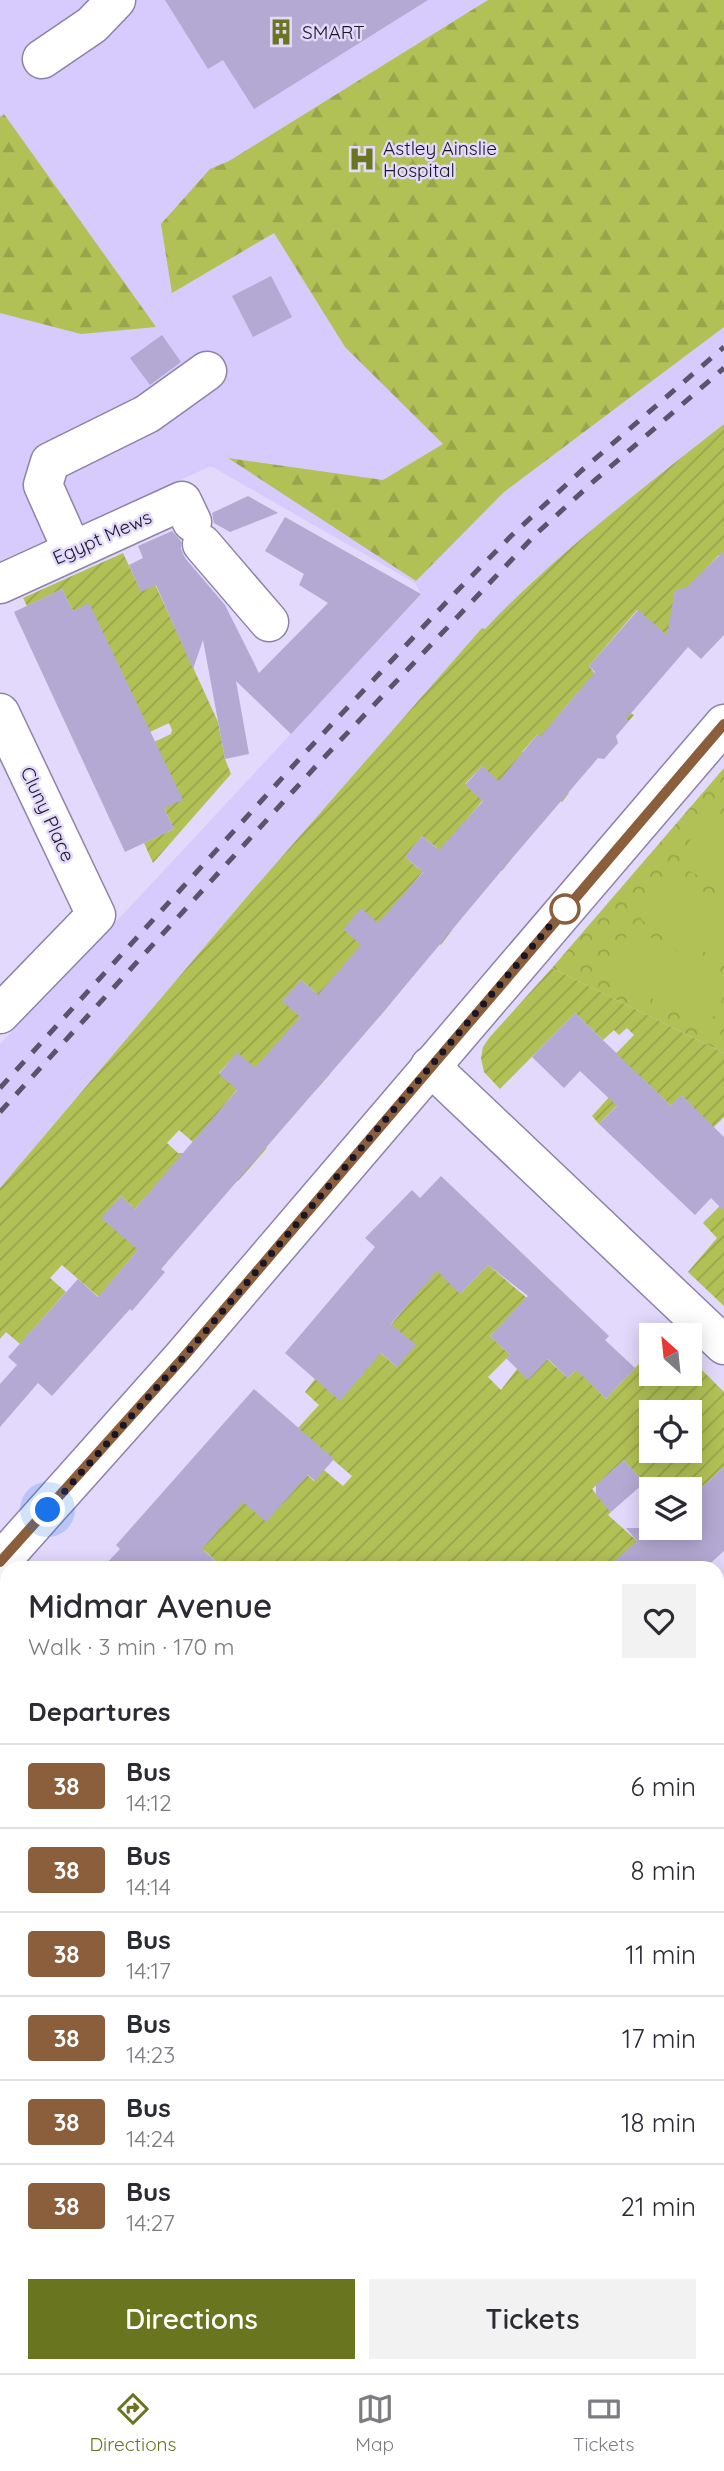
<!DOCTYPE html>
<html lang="en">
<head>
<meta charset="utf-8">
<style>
  :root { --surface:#fff; --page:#f2f2f3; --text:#2b2b33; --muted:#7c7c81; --line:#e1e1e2; --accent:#69751f }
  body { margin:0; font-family:Quicksand,sans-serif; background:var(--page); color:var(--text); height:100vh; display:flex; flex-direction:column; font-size:26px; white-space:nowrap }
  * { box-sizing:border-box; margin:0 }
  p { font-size:23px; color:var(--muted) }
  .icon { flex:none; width:38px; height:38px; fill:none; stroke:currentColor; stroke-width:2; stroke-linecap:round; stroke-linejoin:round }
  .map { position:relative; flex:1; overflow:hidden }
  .sheet { position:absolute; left:0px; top:1561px; width:724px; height:812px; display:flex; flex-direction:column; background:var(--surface); border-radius:21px 21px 0 0; box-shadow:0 4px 18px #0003 }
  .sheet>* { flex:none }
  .badge { padding:0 14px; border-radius:5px; font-size:24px; line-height:46px }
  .needle { width:46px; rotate:333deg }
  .tools { position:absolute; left:639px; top:1323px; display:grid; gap:14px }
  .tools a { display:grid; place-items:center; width:63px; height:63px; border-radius:0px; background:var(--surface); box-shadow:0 4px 18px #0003; font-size:35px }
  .you { position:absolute; width:35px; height:35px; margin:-18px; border:5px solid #fff; border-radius:50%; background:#1a73e8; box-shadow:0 0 0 10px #1a73e833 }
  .map>.badge { position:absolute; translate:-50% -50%; box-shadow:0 0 0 4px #fff }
  h2 { padding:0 28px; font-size:26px; line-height:63px }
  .round { display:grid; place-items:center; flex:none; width:74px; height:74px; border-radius:0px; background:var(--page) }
  .headline { display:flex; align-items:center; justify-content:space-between; height:119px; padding:0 28px }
  h1 { font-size:33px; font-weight:600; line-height:52px }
  .cta { display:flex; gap:14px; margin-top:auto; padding:14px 28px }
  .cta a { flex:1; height:80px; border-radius:0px; background:var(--accent); color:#fff; font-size:28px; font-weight:600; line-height:80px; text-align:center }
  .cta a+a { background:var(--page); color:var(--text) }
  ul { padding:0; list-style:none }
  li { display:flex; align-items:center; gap:21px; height:84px; padding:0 28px; border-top:2px solid var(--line) }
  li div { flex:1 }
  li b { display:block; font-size:26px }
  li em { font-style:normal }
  li .badge { min-width:77px; font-weight:700; text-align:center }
  .menu { display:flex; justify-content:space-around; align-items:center; height:98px; border-top:2px solid var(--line); background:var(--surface); font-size:19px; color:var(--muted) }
  .menu a { display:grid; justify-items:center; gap:4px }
  .menu .on { color:var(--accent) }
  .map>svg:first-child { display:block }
</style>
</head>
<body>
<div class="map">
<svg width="724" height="2373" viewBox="0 0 724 2373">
  <defs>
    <pattern id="forest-firs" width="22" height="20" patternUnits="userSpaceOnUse" patternTransform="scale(1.75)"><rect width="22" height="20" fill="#b1c155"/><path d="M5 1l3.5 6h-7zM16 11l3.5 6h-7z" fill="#98a54a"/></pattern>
    <pattern id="park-crowns" width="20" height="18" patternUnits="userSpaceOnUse" patternTransform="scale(1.75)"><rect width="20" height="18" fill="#b1c155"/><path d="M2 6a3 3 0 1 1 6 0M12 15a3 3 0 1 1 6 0" fill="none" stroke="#98a54a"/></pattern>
    <pattern id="garden-furrows" width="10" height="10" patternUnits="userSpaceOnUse" patternTransform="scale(1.75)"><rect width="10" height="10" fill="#b1c155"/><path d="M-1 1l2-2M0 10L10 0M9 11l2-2" fill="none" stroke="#98a54a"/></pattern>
  </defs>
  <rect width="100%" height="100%" fill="#e2d9fc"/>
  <polygon fill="#d7cafc" points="0,0 724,0 724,424 583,538 537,577 485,629 482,629 251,892 0,1188 0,1044 75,966 421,594 415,583 211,466 0,561"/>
  <g fill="url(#forest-firs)">
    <polygon points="488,0 724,0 724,327 504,492 416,581 228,458 383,480 443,444 345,347 274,233 172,293 161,224 210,169 229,161"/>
    <polygon points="4,114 156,327 81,334 0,313 0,117"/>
  </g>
  <polygon fill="url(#park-crowns)" points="724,768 724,1053 552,968"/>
  <g fill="url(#garden-furrows)" fill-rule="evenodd">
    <path d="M 724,424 L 724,559 L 719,555 L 704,571 L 716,584 L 676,591 L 674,594 L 678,645 L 637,610 L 589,666 L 622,709 L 634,715 L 629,721 L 579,691 L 557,717 L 550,745 L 537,735 L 522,752 L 569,793 L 562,802 L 517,763 L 498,783 L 482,766 L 465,784 L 484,799 L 467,819 L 512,858 L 502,871 L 457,832 L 439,853 L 437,848 L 422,836 L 405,857 L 419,869 L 424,870 L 407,891 L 452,930 L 441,945 L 396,906 L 346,963 L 391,1003 L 380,1016 L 335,977 L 317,997 L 315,992 L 301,980 L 283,1001 L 297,1014 L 302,1015 L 285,1035 L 330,1074 L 316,1090 L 271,1051 L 254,1070 L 237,1053 L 219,1073 L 239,1087 L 221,1109 L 267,1148 L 238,1181 L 179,1130 L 167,1143 L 178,1153 L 185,1153 L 133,1211 L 132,1206 L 121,1196 L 102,1218 L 166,1263 L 161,1269 L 138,1250 L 106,1288 L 122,1317 L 62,1265 L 50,1278 L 66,1292 L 20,1344 L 6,1332 L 0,1339 L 0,1188 L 251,892 L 482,628 L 485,629 C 557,553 642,489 724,424 Z"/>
    <polygon points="123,553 141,591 143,558 218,722 225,759 231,774 153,863 144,843 174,829 137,750 171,734 172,730 169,723 150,732 89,604 73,611 62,589 27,606 23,598"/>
    <polygon points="552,968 724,1053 724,1117 660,1181 655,1177 670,1160 694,1108 682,1096 671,1106 643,1079 599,1124 592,1116 628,1076 590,1080 634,1035 627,1028 619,1035 614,1030 603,1040 575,1013 500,1089 484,1072 481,1058 483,1047 489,1038"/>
    <polygon points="724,1202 724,1306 688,1272 717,1238 703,1223"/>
    <path d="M 387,1222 L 461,1293 L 488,1265 L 527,1298 L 490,1336 L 510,1355 L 488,1377 L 501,1390 L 517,1369 L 528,1379 L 546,1358 L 568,1378 L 590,1356 L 594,1387 L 606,1399 L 651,1351 L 651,1374 L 690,1374 L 690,1358 L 724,1392 L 724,1467 L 690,1498 L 690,1489 L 659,1489 L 649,1478 L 644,1483 L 624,1460 L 592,1489 L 611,1512 L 608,1515 L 636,1540 L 660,1568 L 223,1568 L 205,1551 L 201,1550 L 218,1530 L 182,1472 L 286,1456 L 314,1481 L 324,1470 L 343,1486 L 352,1476 L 297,1429 L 319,1405 L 305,1392 L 315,1379 L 377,1350 L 397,1367 L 390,1326 L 409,1303 L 369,1262 ZM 651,1412 L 690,1412 L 690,1451 L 651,1451 Z"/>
    <polygon points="0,1781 4,1785 7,1782 7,2091 0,2094 0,1805 7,1799 0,1792"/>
    <polygon points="724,1864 724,1962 722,1959 718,1962 718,1868"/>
    <polygon points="724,1978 724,2122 718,2127 724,2139 724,2337 718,2341 718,1980"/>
    <polygon points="0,2150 7,2164 7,2296 0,2303 0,2251 4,2244 0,2236"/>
    <polygon points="85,2366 177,2366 162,2373 88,2373"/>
    <polygon points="215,2366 344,2366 348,2373 218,2373"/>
  </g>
  <g fill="#b1c155">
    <polygon points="702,817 724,828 724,888 677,865"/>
    <polygon points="666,872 724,902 724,962 641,920"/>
    <polygon points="631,927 724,975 724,996 708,1027 607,976"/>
  </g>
  <g fill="#b4a9d3">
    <polygon points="165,0 428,0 254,109 223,60 208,69"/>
    <polygon points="271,276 292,317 253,337 232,296"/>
    <polygon points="162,335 181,362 150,385 130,358"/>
    <polygon points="248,496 278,513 230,532 214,523 212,513"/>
    <polygon points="285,517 421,594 291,734 236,681 249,754 225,759 203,640 193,669 156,585 141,592 129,565 143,558 138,546 172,531 181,541 181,549 185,558 225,605 259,673 328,603 299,585 304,574 265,551"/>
    <polygon points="724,551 724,635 701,659 688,647 626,719 629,721 616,736 618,743 604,759 598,758 502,870 380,1016 161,1269 165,1272 132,1311 130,1309 52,1396 38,1383 0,1427 0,1384 17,1365 8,1357 78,1279 98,1297 138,1250 101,1218 121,1196 135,1209 237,1090 219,1074 237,1052 255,1068 300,1017 282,1001 301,980 318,995 361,945 343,929 352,919 361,908 378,923 423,872 405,857 422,836 439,850 483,801 465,785 482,766 499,781 537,735 540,737 595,672 589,666 638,610 667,635 675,590 687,587"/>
    <polygon points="62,589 73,611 89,603 183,800 164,808 174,829 125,852 14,612"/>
    <polygon points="575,1013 671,1106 681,1095 724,1137 724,1211 711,1198 695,1215 599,1124 617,1106 580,1071 564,1088 532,1057"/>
    <polygon points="441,1176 609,1336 605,1340 635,1368 606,1399 576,1370 568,1378 548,1359 528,1380 506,1358 510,1355 490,1336 528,1296 488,1265 460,1294 437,1271 391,1324 416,1345 397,1367 381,1353 340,1401 285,1353 375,1247 365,1238 412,1190 420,1198"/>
    <polygon points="254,1389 334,1459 315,1481 308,1475 266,1522 243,1502 202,1549 223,1568 102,1568 120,1549 116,1545"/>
    <polygon points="624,1460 644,1483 611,1512 596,1495 596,1485"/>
    <polygon points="724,1467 724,1551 705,1568 606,1568 637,1541 626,1528 690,1528 690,1498"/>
  </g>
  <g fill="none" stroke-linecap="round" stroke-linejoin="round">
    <g stroke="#8d82aa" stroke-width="41">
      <g id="minor">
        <polyline points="42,59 92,25 116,0"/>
        <polyline points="202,544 269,622"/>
        <polyline points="72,550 43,485 50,462 147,414 207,371"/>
        <polyline points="0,584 182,501 192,522"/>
        <polyline points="0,713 96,915 0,1014"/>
        <polyline points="430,1066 724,1345"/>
        <polyline points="0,1562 182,1358 724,724"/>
        <polyline points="718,1650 724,1644"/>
        <polyline points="0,2341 7,2334"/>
        <polyline points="537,2366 541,2373"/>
      </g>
    </g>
    <use href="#minor" stroke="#fff" stroke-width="38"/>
    <g stroke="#5a546a" stroke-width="5" stroke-dasharray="12 12" stroke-linecap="butt">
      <polyline points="0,1088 303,755 455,593 511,536 581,471 724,347"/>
      <polyline points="0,1112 317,765 536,534 594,481 724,368"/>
    </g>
  </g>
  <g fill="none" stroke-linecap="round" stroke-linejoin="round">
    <g stroke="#fff" stroke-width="16">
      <polyline id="line" points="0,1562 182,1359 724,724"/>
    </g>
    <use href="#line" stroke="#8b5e3c" stroke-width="10"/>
    <polyline stroke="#1b1626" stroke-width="7" stroke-dasharray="0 12.6" points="48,1510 182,1359 571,901 565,909"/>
  </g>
  <defs>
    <g id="building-bare" transform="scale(2.1)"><path d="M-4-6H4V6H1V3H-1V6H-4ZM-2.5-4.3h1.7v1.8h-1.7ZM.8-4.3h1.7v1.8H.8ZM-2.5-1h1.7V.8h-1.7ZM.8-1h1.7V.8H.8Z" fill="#69751f" stroke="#e2d9fc" stroke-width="2.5" paint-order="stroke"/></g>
    <g id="hospital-bare" transform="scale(2.1)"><path d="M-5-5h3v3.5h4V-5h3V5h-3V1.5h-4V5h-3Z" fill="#69751f" stroke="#e2d9fc" stroke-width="2.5" paint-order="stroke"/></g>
  </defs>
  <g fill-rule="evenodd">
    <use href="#building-bare" x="281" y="32"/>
    <use href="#hospital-bare" x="362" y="159"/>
  </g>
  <circle fill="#fff" stroke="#8b5e3c" stroke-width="3.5" cx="565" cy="909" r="14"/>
  <g text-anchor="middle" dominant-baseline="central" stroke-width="5" stroke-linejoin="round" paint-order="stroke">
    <g font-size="19" fill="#1b1626" stroke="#e2d9fc" text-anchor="start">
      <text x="302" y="32">SMART</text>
      <text x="383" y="148">Astley Ainslie<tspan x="383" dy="22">Hospital</tspan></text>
    </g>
    <g font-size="19" fill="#1b1626" stroke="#e2d9fc">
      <text transform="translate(102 537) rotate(-24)">Egypt Mews</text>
      <text transform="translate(48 814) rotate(65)">Cluny Place</text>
    </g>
  </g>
</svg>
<div class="tools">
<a><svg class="needle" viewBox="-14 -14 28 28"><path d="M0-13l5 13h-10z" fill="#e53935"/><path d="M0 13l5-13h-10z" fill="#7c7c81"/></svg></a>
<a><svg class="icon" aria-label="locate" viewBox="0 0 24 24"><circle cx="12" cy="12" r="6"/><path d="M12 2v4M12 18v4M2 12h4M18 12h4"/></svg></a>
<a><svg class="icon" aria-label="layers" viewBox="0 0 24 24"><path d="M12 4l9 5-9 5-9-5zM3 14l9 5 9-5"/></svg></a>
</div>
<div class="you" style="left:48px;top:1510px"></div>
<section class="sheet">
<div class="headline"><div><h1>Midmar Avenue</h1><p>Walk · 3 min · 170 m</p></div><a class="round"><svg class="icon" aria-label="heart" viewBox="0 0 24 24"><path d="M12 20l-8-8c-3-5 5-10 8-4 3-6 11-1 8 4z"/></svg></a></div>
<h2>Departures</h2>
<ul>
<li><span class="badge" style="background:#8b5e3c;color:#fff">38</span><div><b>Bus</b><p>14:12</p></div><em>6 min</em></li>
<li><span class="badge" style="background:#8b5e3c;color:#fff">38</span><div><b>Bus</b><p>14:14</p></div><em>8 min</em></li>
<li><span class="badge" style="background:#8b5e3c;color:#fff">38</span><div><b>Bus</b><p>14:17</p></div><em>11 min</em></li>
<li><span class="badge" style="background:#8b5e3c;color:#fff">38</span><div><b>Bus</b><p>14:23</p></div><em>17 min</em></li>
<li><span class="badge" style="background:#8b5e3c;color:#fff">38</span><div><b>Bus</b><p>14:24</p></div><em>18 min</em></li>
<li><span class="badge" style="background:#8b5e3c;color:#fff">38</span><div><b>Bus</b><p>14:27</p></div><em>21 min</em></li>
</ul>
<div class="cta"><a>Directions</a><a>Tickets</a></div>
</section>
</div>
<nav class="menu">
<a class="on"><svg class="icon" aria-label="directions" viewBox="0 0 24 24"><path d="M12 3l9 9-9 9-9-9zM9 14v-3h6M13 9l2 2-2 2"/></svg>Directions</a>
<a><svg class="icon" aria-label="map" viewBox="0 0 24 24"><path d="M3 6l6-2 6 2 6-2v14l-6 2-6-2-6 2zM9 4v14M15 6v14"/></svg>Map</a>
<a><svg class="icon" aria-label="tickets" viewBox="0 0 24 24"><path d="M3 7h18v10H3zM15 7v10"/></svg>Tickets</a>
</nav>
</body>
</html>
